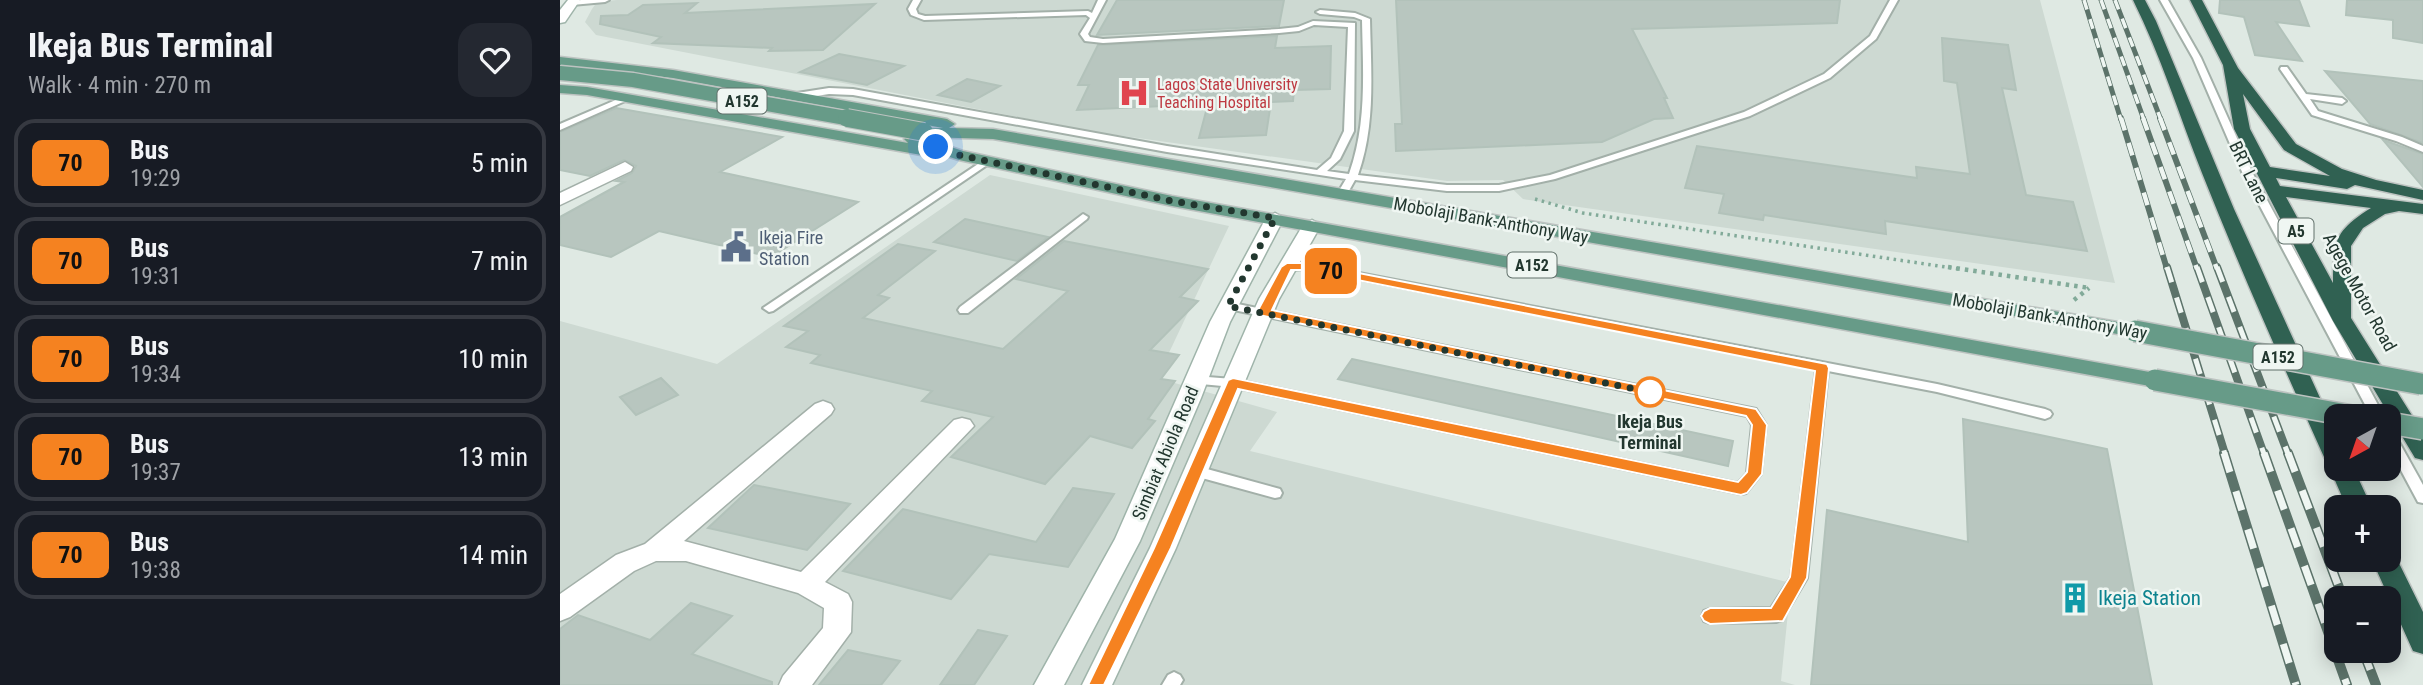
<!DOCTYPE html>
<html lang="en">
<head>
<meta charset="utf-8">
<style>
  :root { --surface:#171b24; --page:#242831; --text:#f1f3f6; --muted:#9ea1a6; --line:#363941 }
  body { margin:0; font-family:"Roboto Condensed",sans-serif; background:var(--page); color:var(--text); height:100vh; display:flex; flex-direction:column; font-size:26px; white-space:nowrap }
  * { box-sizing:border-box; margin:0 }
  p { font-size:23px; color:var(--muted) }
  .icon { flex:none; width:38px; height:38px; fill:none; stroke:currentColor; stroke-width:2; stroke-linecap:round; stroke-linejoin:round }
  .map { position:relative; flex:1; overflow:hidden }
  .panel { display:flex; flex-direction:column; background:var(--surface); width:560px }
  .panel>* { flex:none }
  .badge { padding:0 14px; border-radius:10px; font-size:24px; line-height:46px }
  .needle { width:46px; rotate:220deg }
  .controls { position:absolute; left:1764px; top:404px; display:grid; gap:14px }
  .controls a { display:grid; place-items:center; width:77px; height:77px; border-radius:14px; background:var(--surface); box-shadow:0 4px 18px #0003; font-size:35px }
  .you { position:absolute; width:35px; height:35px; margin:-18px; border:5px solid #fff; border-radius:50%; background:#1a73e8; box-shadow:0 0 0 10px #1a73e833 }
  .map>.badge { position:absolute; translate:-50% -50%; box-shadow:0 0 0 4px #fff }
  .round { display:grid; place-items:center; flex:none; width:74px; height:74px; border-radius:21px; background:var(--page) }
  .headline { display:flex; align-items:center; justify-content:space-between; height:119px; padding:0 28px }
  h1 { font-size:33px; font-weight:800; line-height:52px }
  ul { padding:0; list-style:none }
  li { display:flex; align-items:center; gap:21px; height:88px; margin:0 14px 10px; padding:0 14px; border:4px solid var(--line); border-radius:21px }
  li div { flex:1 }
  li b { display:block; font-size:26px }
  li em { font-style:normal }
  li .badge { min-width:77px; font-weight:700; text-align:center }
  main { display:flex; flex:1; min-height:0 }
  .map>svg:first-child { display:block }
</style>
</head>
<body>
<main>
<section class="panel">
<div class="headline"><div><h1>Ikeja Bus Terminal</h1><p>Walk · 4 min · 270 m</p></div><a class="round"><svg class="icon" aria-label="heart" viewBox="0 0 24 24"><path d="M12 20l-8-8c-3-5 5-10 8-4 3-6 11-1 8 4z"/></svg></a></div>
<ul>
<li><span class="badge" style="background:#f58220;color:#111">70</span><div><b>Bus</b><p>19:29</p></div><em>5 min</em></li>
<li><span class="badge" style="background:#f58220;color:#111">70</span><div><b>Bus</b><p>19:31</p></div><em>7 min</em></li>
<li><span class="badge" style="background:#f58220;color:#111">70</span><div><b>Bus</b><p>19:34</p></div><em>10 min</em></li>
<li><span class="badge" style="background:#f58220;color:#111">70</span><div><b>Bus</b><p>19:37</p></div><em>13 min</em></li>
<li><span class="badge" style="background:#f58220;color:#111">70</span><div><b>Bus</b><p>19:38</p></div><em>14 min</em></li>
</ul>
</section>
<div class="map">
<svg width="1863" height="685" viewBox="0 0 1863 685">
  <rect width="100%" height="100%" fill="#dfe9e3"/>
  <g fill="#cdd9d2">
    <polygon points="57,0 1480,0 1555,283 963,199 943,180 887,181 535,132 36,35 25,22 32,9 37,2"/>
    <polygon points="430,175 669,226 597,378 717,412 690,451 1231,583 1221,681 1235,685 0,685 0,321 157,364"/>
  </g>
  <g fill="#b8c6bf" stroke="#b2c2ba" stroke-width="2">
    <polygon points="557,0 724,0 719,26 537,35"/>
    <polygon points="836,0 1280,0 1277,23 1072,29 1107,98 1104,98 1113,118 1094,119 1042,142 836,151 835,124 842,124"/>
    <polygon points="1660,0 1739,0 1749,26 1716,22 1742,61 1695,55 1684,17 1659,13"/>
    <polygon points="1787,0 1863,0 1863,43 1833,38 1833,20 1786,15"/>
    <polygon points="137,3 125,13 315,4 263,50 209,51 212,48 93,43 101,37 40,24 41,16 68,15 83,5"/>
    <polygon points="717,36 715,48 771,46 770,89 734,90 733,101 711,102 706,135 639,138 648,104 517,110 529,85 518,85 538,45"/>
    <polygon points="1382,38 1448,45 1456,90 1442,88 1466,195 1513,202 1527,251 1325,221 1326,234 1204,215 1203,220 1159,213 1164,194 1125,188 1137,146 1357,178 1356,167 1410,174 1397,83 1384,81"/>
    <polygon points="279,54 344,66 307,85 240,72"/>
    <polygon points="1765,71 1863,81 1863,143 1810,124"/>
    <polygon points="407,79 440,86 411,102 378,95"/>
    <polygon points="56,108 222,137 160,172 298,202 211,257 99,231 51,257 0,245 0,217 64,182 56,181 72,173 76,166 64,160 30,176 0,170 0,132"/>
    <polygon points="1823,140 1863,154 1863,187"/>
    <polygon points="405,219 488,237 457,261 374,242"/>
    <polygon points="504,241 648,269 620,297 638,301 590,350 619,355 601,379 615,381 588,419 595,421 572,448 530,436 485,484 391,457 433,417 362,401 372,391 251,363 260,355 226,347 248,331 224,326 338,244 375,251 318,295 329,298 303,318 443,349 508,291 456,279"/>
    <polygon points="792,359 1173,441 1168,466 778,379"/>
    <polygon points="101,378 118,395 76,415 60,397"/>
    <polygon points="1403,419 1547,449 1592,685 1251,685 1267,510 1408,542"/>
    <polygon points="194,485 290,504 247,550 148,528"/>
    <polygon points="513,488 554,494 508,567 429,554 391,599 283,571 343,509 476,542"/>
    <polygon points="131,603 172,616 132,654 212,682 212,685 0,685 0,629 18,615 90,640"/>
    <polygon points="418,630 447,636 414,685 380,685"/>
    <polygon points="288,650 340,661 321,685 259,685"/>
  </g>
  <g fill="none" stroke-linecap="round" stroke-linejoin="round">
    <g stroke="#a3b0a9" stroke-width="4">
      <g id="lane">
        <polygon points="21,0 49,0 45,2 12,5 8,3"/>
        <path d="M 353,0 L 361,0 L 356,9 L 358,14 L 365,16 L 528,11 L 532,13 L 538,0 L 546,0 L 528,34 L 530,37 L 543,39 L 719,29 L 738,27 L 753,21 L 795,23 L 794,131 L 780,159 L 767,171 L 789,174 C 807,124 803,72 802,20 L 794,17 L 760,14 L 756,12 L 760,10 L 795,13 L 810,19 C 811,72 816,124 798,175 L 887,185 L 939,185 L 990,175 L 1184,112 L 1264,74 L 1310,36 L 1330,0 L 1338,0 L 1316,39 L 1270,78 L 1190,116 L 995,179 L 939,191 L 887,191 L 795,180 L 786,196 L 782,197 L 777,194 L 786,179 L 607,152 L 293,95 L 269,94 L 237,99 L 233,96 L 237,93 L 269,88 L 293,89 L 607,146 L 757,170 L 771,158 L 784,131 L 788,27 L 754,25 L 739,31 L 719,33 L 543,43 L 525,41 L 520,34 L 530,18 L 526,15 L 364,20 L 351,15 L 348,9 Z"/>
        <polygon points="1600,0 1608,0 1641,58 1693,174 1824,416 1811,416 1683,174 1633,58"/>
        <polygon points="1721,67 1727,67 1746,94 1782,98 1786,101 1782,104 1750,99 1758,111 1842,137 1863,146 1863,152 1836,141 1752,115 1720,69"/>
        <polygon points="65,96 72,98 0,130 0,124"/>
        <polygon points="427,158 430,159 430,163 213,311 209,312 203,308"/>
        <polygon points="523,214 528,217 527,219 408,313 400,313 398,310 400,307"/>
        <polygon points="747,263 1377,384 1485,409 1490,411 1492,414 1490,417 1485,419 1377,392 1268,371 1247,578 1222,620 1216,622 1150,623 1144,621 1142,616 1144,611 1150,609 1211,608 1231,577 1256,369 747,269 727,270 721,267 727,264"/>
        <polygon points="668,302 1196,409 1206,425 1201,474 1186,493 1181,494 673,387 630,383 629,380 635,376 673,379 1178,483 1187,473 1192,425 1187,416 664,308 662,306 664,304"/>
        <polygon points="1829,431 1834,433 1863,485 1863,503 1858,502 1829,448"/>
        <polygon points="636,466 720,489 722,493 720,497 715,498 631,475 629,471 631,467"/>
        <polygon points="614,672 620,675 623,680 620,685 602,685 608,675"/>
      </g>
    </g>
    <g stroke="#a3b0a9" stroke-width="3">
      <g id="street">
        <polygon points="65,162 73,167 71,171 0,205 0,193"/>
        <polygon points="263,401 271,404 274,409 271,414 124,541 241,572 394,420 402,418 410,420 414,426 265,582 288,594 292,602 291,632 252,685 219,685 223,676 263,628 264,608 238,593 126,561 96,561 74,571 10,617 0,621 0,594 56,555 85,544 255,404"/>
      </g>
    </g>
    <g stroke="#9fb4aa" stroke-width="3">
      <g id="secondary">
        <polygon points="8,0 20,0 5,22 0,23 0,10"/>
        <polygon points="715,213 724,218 670,322 641,398 580,541 504,685 474,685 555,539 650,322 706,218"/>
        <polygon points="752,220 761,225 719,299 616,548 552,685 522,685 590,548 699,299 743,225"/>
      </g>
    </g>
    <g stroke="#bdc3c1" stroke-width="3">
      <g id="primary">
        <polygon points="0,57 113,70 387,119 395,124 389,128 433,129 1575,325 1582,326 1585,331 1582,336 1575,337 433,139 364,137 358,135 356,132 358,129 383,128 113,78 0,65"/>
        <polygon points="0,85 27,87 348,143 344,139 352,134 403,151 612,196 1595,373 1603,375 1606,380 1603,385 1595,387 612,206 399,160 374,152 367,156 27,95 0,93"/>
      </g>
    </g>
    <g stroke="#bdc3c1" stroke-width="3">
      <g id="highway">
        <path d="M 1573,0 L 1585,0 L 1596,21 L 1674,209 L 1776,433 L 1776,469 L 1794,469 L 1812,508 L 1787,508 L 1770,469 L 1772,465 L 1768,463 L 1764,457 C 1722,363 1680,269 1642,173 C 1619,115 1601,56 1573,0 Z"/>
        <path d="M 1630,0 L 1642,0 L 1678,68 L 1736,144 L 1782,169 L 1816,180 L 1863,190 L 1863,200 L 1795,185 L 1787,189 L 1716,178 L 1720,186 L 1863,204 L 1863,214 L 1839,211 L 1825,214 L 1803,228 L 1791,246 L 1791,318 L 1863,433 L 1863,460 L 1855,458 L 1773,321 L 1674,129 L 1663,65 ZM 1683,94 L 1724,150 L 1770,176 L 1710,167 L 1690,129 ZM 1726,197 L 1811,208 C 1774,231 1773,242 1773,283 Z"/>
        <polygon points="1829,551 1834,553 1863,612 1863,654 1853,651 1812,560 1829,560"/>
      </g>
    </g>
    <polyline stroke="#82aa99" stroke-width="3.5" stroke-dasharray="2.5 4.5" stroke-linecap="butt" points="975,199 1023,213 1399,269"/>
    <g stroke="#82aa99" stroke-width="4.5" stroke-dasharray="3.5 5" stroke-linecap="butt">
      <polyline points="1388,267 1530,288"/>
      <polyline points="1514,300 1529,288"/>
    </g>
    <use href="#lane" fill="#fff" fill-rule="evenodd"/>
    <use href="#street" fill="#fff" fill-rule="evenodd"/>
    <use href="#secondary" fill="#fff" fill-rule="evenodd"/>
    <use href="#primary" fill="#679b88" fill-rule="evenodd"/>
    <use href="#highway" fill="#306152" fill-rule="evenodd"/>
    <g stroke="#5c736a" stroke-width="5">
      <g id="rail-far3">
        <polyline points="1524,0 1561,120"/>
        <polyline points="1541,0 1584,120"/>
        <polyline points="1555,0 1601,120"/>
      </g>
    </g>
    <g stroke="#5c736a" stroke-width="6">
      <g id="rail-far2">
        <polyline points="1561,118 1607,269"/>
        <polyline points="1583,118 1637,269"/>
        <polyline points="1600,118 1657,269"/>
      </g>
    </g>
    <g stroke="#5c736a" stroke-width="8">
      <g id="rail-far1">
        <polyline points="1607,267 1665,454"/>
        <polyline points="1637,267 1704,454"/>
        <polyline points="1657,267 1728,454"/>
      </g>
    </g>
    <g stroke="#5c736a" stroke-width="10">
      <g id="rail">
        <polyline points="1664,453 1736,685"/>
        <polyline points="1704,453 1787,685"/>
        <polyline points="1728,453 1783,598"/>
        <polyline points="1803,651 1816,685"/>
      </g>
    </g>
    <use href="#rail-far3" stroke="#eff6f2" stroke-width="3.5" stroke-dasharray="10" stroke-linecap="butt"/>
    <use href="#rail-far2" stroke="#eff6f2" stroke-width="4.5" stroke-dasharray="13" stroke-linecap="butt"/>
    <use href="#rail-far1" stroke="#eff6f2" stroke-width="5" stroke-dasharray="16" stroke-linecap="butt"/>
    <use href="#rail" stroke="#eff6f2" stroke-width="7" stroke-dasharray="20" stroke-linecap="butt"/>
    <g stroke="#bdc3c1" stroke-width="17" stroke-linecap="butt">
      <polyline id="primary-bridge-far2" points="0,73 73,80 297,120"/>
    </g>
    <g stroke="#bdc3c1" stroke-width="20" stroke-linecap="butt">
      <polyline id="primary-bridge-far1" points="287,118 364,132"/>
    </g>
    <g stroke="#bdc3c1" stroke-width="24" stroke-linecap="butt">
      <g id="primary-bridge">
        <polyline points="1575,331 1861,384"/>
        <polyline points="1595,380 1792,416"/>
        <polyline points="1829,423 1863,429"/>
      </g>
    </g>
    <use href="#primary-bridge-far2" stroke="#679b88" stroke-width="14"/>
    <use href="#primary-bridge-far1" stroke="#679b88" stroke-width="18"/>
    <use href="#primary-bridge" stroke="#679b88" stroke-width="21"/>
  </g>
  <polygon fill="#f58220" stroke="#fff" stroke-width="2" points="727,263 747,263 1267,364 1269,368 1247,578 1223,621 1150,624 1144,621 1141,616 1144,611 1150,608 1211,608 1230,577 1255,371 747,270 731,270 712,310 1196,409 1207,425 1202,474 1187,493 1181,495 678,389 611,548 544,685 528,685 594,548 668,380 673,378 1178,482 1187,472 1192,425 1186,416 699,315 697,312 721,267"/>
  <g fill="none" stroke-linecap="round" stroke-linejoin="round">
    <polyline stroke="#22372f" stroke-width="7" stroke-dasharray="0 12.6" points="376,147 399,155 612,201 715,218 668,306 1090,392"/>
  </g>
  <defs>
    <g id="hospital-bare" transform="scale(2.415)"><path d="M-5-5h3v3.5h4V-5h3V5h-3V1.5h-4V5h-3Z" fill="#e0444e" stroke="#eff6f2" stroke-width="2.5" paint-order="stroke"/></g>
    <g id="civic-bare" transform="scale(2.415)"><path d="M-.6-6.5H3V-4.5H.6V-3L4-1V1h2V6H-6V1h2V-1L-.6-3ZM-1.2 2.5V6h2.4V2.5Z" fill="#5c6f8a" stroke="#eff6f2" stroke-width="2.5" paint-order="stroke"/></g>
    <g id="building-bare" transform="scale(2.415)"><path d="M-4-6H4V6H1V3H-1V6H-4ZM-2.5-4.3h1.7v1.8h-1.7ZM.8-4.3h1.7v1.8H.8ZM-2.5-1h1.7V.8h-1.7ZM.8-1h1.7V.8H.8Z" fill="#0f9aa8" stroke="#eff6f2" stroke-width="2.5" paint-order="stroke"/></g>
  </defs>
  <g fill-rule="evenodd">
    <use href="#hospital-bare" x="574" y="93"/>
    <use href="#civic-bare" x="176" y="247"/>
    <use href="#building-bare" x="1515" y="598"/>
  </g>
  <circle fill="#fff" stroke="#f58220" stroke-width="3.5" cx="1090" cy="392" r="14"/>
  <g text-anchor="middle" dominant-baseline="central" stroke-width="5" stroke-linejoin="round" paint-order="stroke">
    <g font-size="16" fill="#be3a42" stroke="#eff6f2" text-anchor="start">
      <text x="597" y="84">Lagos State University<tspan x="597" dy="18">Teaching Hospital</tspan></text>
    </g>
    <g fill="#eff6f2" stroke="#60706a" stroke-width="2">
      <rect x="157.5" y="88.5" width="49" height="25" rx="5"/>
      <rect x="1718.5" y="218.5" width="35" height="25" rx="5"/>
      <rect x="947.5" y="252.5" width="49" height="25" rx="5"/>
      <rect x="1693.5" y="344.5" width="49" height="25" rx="5"/>
    </g>
    <g font-size="16" font-weight="bold" fill="#22372f">
      <text x="182" y="101">A152</text>
      <text x="1736" y="231">A5</text>
      <text x="972" y="265">A152</text>
      <text x="1718" y="357">A152</text>
    </g>
    <g font-size="18" fill="#22372f" stroke="#eff6f2">
      <text transform="translate(1689 172) rotate(64)">BRT Lane</text>
      <text transform="translate(931 220) rotate(10)">Mobolaji Bank-Anthony Way</text>
      <text transform="translate(1800 292) rotate(61)">Agege Motor Road</text>
      <text transform="translate(1490 316) rotate(10)">Mobolaji Bank-Anthony Way</text>
      <text transform="translate(605 453) rotate(-67)">Simbiat Abiola Road</text>
    </g>
    <g font-size="18" fill="#4e5e75" stroke="#eff6f2" text-anchor="start">
      <text x="199" y="237">Ikeja Fire<tspan x="199" dy="21">Station</tspan></text>
    </g>
    <g font-size="18" font-weight="bold" fill="#22372f" stroke="#eff6f2">
      <text x="1090" y="421">Ikeja Bus<tspan x="1090" dy="21">Terminal</tspan></text>
    </g>
    <g font-size="21" fill="#0d838f" stroke="#eff6f2" text-anchor="start">
      <text x="1538" y="598">Ikeja Station</text>
    </g>
  </g>
</svg>
<div class="controls">
<a><svg class="needle" viewBox="-14 -14 28 28"><path d="M0-13l5 13h-10z" fill="#e53935"/><path d="M0 13l5-13h-10z" fill="#9ea1a6"/></svg></a>
<a>+</a>
<a>−</a>
</div>
<div class="you" style="left:376px;top:147px"></div>
<b class="badge" style="left:771px;top:271px;background:#f58220;color:#111">70</b>
</div>
</main>
</body>
</html>
